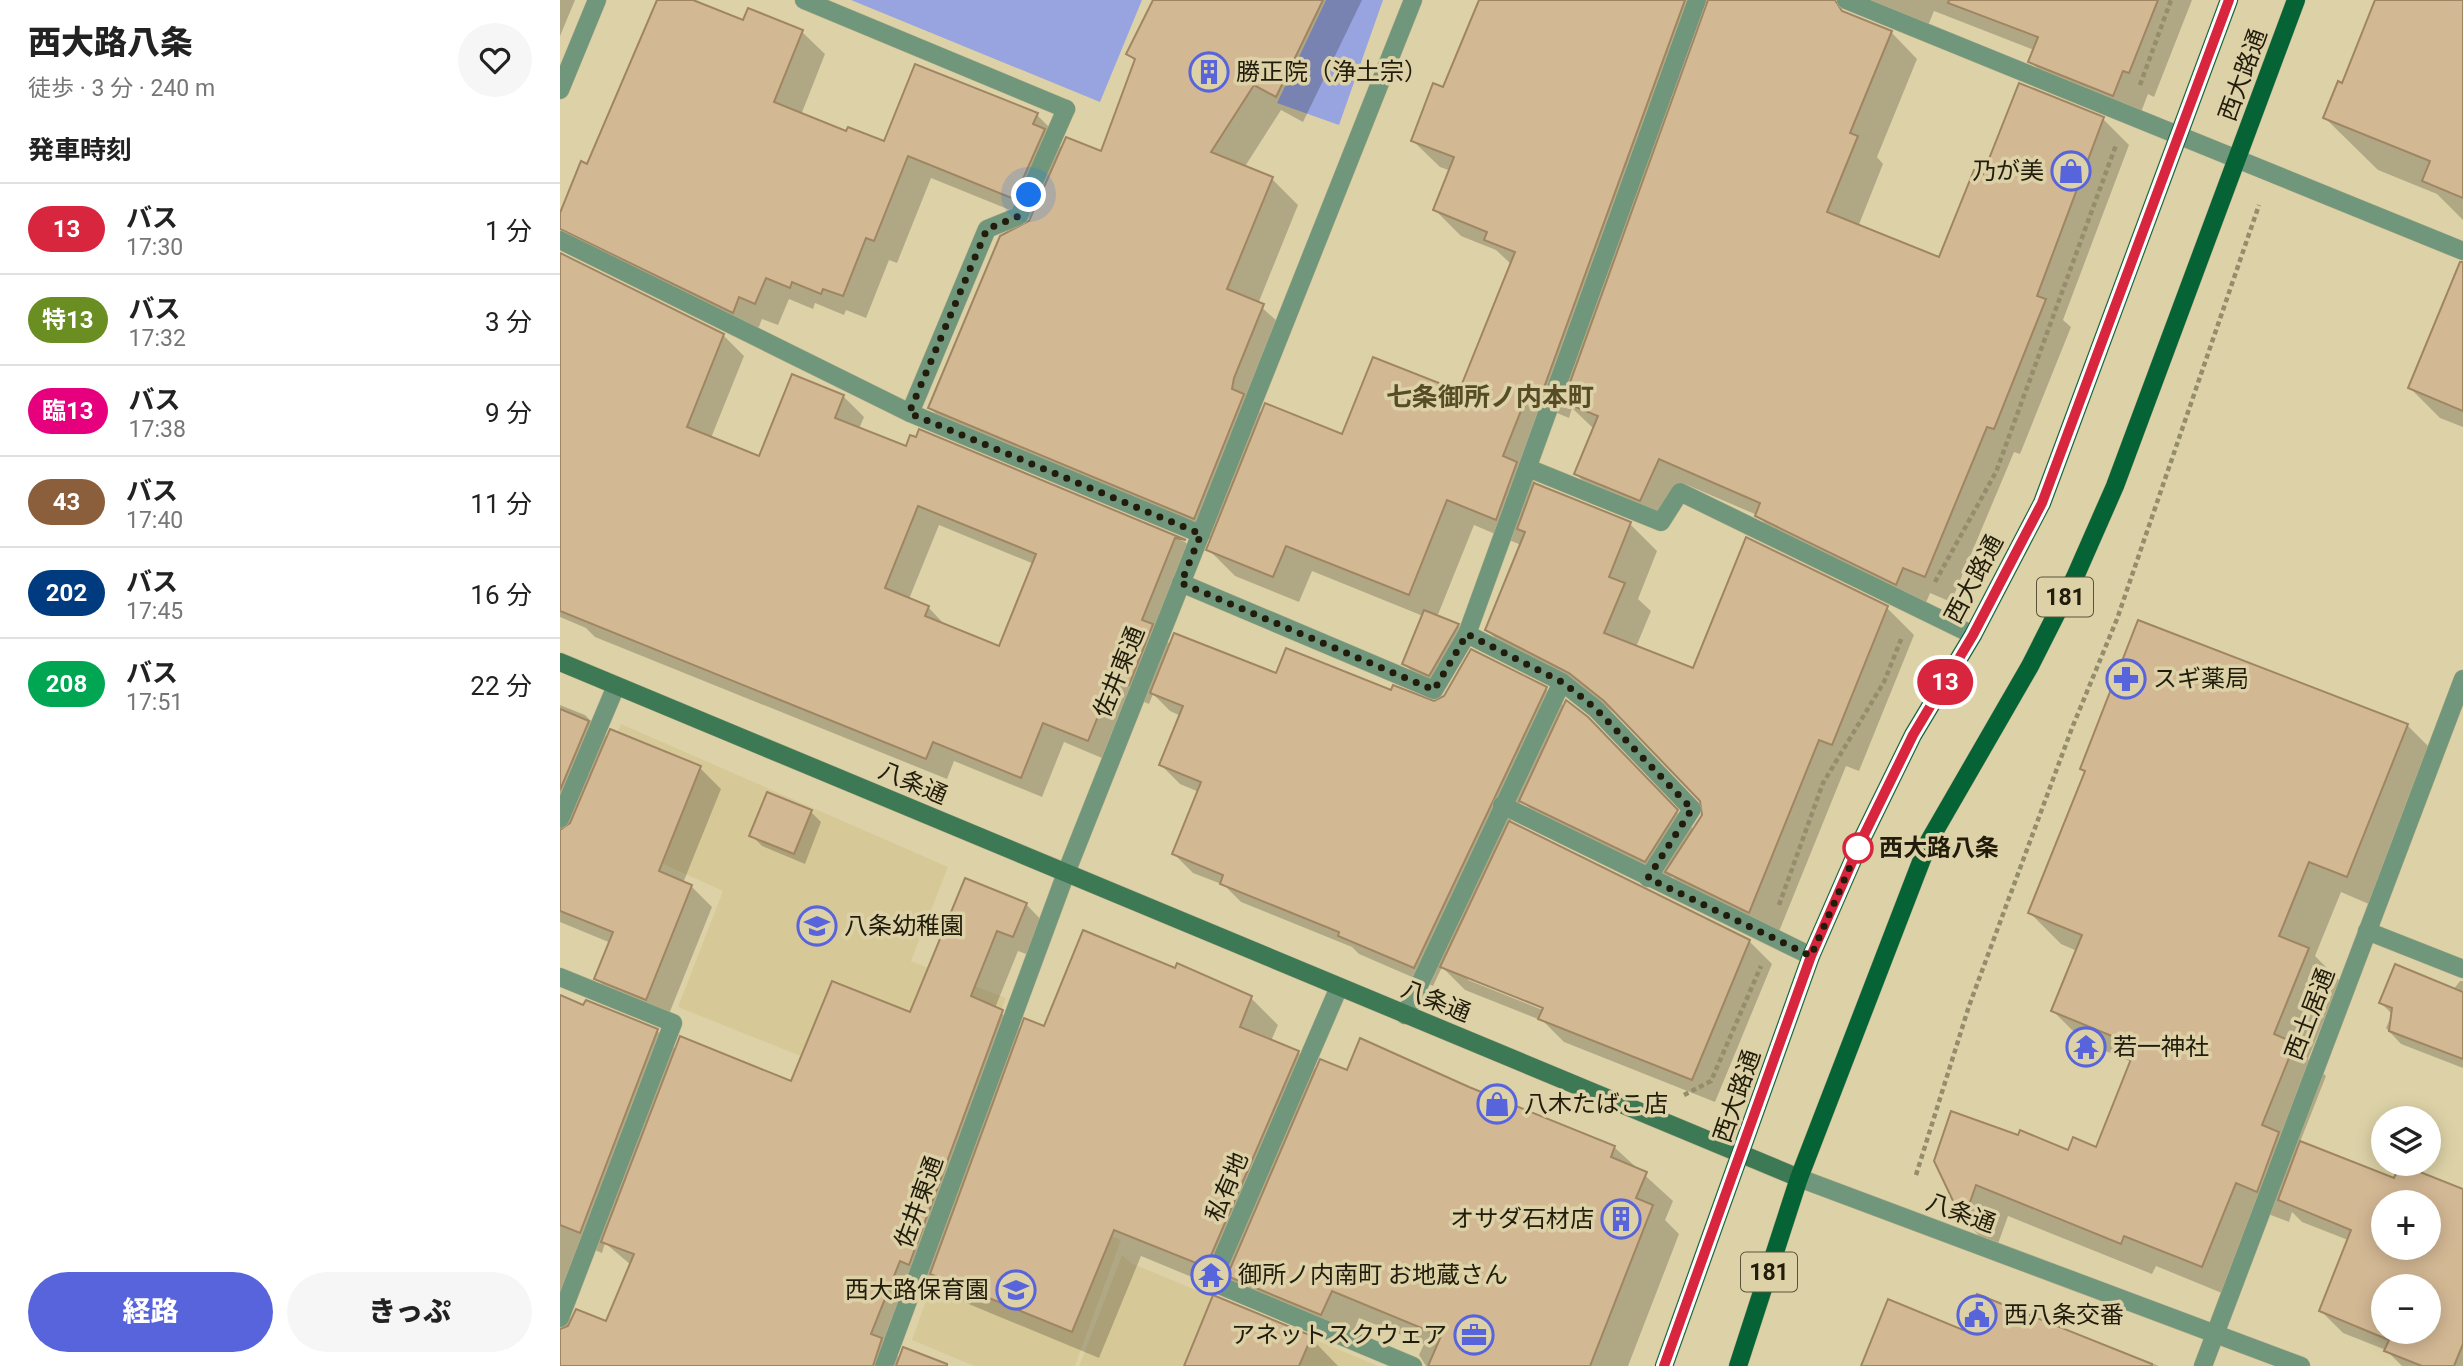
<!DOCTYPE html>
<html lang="ja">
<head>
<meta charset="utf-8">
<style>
  :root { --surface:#fff; --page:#f6f6f6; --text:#222; --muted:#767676; --line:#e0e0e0; --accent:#5864db }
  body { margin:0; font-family:Roboto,"Noto Sans JP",sans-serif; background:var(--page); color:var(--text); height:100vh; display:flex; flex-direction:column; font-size:26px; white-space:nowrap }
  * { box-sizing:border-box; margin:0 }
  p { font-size:23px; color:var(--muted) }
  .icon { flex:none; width:38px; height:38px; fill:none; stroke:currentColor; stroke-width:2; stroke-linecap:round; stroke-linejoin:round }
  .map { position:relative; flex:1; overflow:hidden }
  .drawer { display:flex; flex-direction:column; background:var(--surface); width:560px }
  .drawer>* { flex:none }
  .badge { padding:0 14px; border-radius:23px; font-size:24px; line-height:46px }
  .buttons { position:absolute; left:1811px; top:1106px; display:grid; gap:14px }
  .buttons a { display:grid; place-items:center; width:70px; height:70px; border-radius:50%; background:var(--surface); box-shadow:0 4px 18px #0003; font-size:35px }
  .you { position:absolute; width:35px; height:35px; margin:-18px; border:5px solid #fff; border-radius:50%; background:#1a73e8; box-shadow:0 0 0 10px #1a73e833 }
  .map>.badge { position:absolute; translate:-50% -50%; box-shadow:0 0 0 4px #fff }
  h2 { padding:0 28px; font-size:26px; line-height:63px }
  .round { display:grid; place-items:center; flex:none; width:74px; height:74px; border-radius:37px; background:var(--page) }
  .head { display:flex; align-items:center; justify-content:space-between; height:119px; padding:0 28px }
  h1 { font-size:33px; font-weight:800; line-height:52px }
  .primary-button { display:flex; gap:14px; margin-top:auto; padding:14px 28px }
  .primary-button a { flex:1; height:80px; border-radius:42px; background:var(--accent); color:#fff; font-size:28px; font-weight:800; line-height:80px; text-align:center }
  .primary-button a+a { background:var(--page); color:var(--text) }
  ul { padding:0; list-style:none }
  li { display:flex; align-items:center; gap:21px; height:91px; padding:0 28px; border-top:2px solid var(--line) }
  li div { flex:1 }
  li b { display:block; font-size:26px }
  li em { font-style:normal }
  li .badge { min-width:77px; font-weight:700; text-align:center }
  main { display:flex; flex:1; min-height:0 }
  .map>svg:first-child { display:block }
</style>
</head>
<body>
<main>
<section class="drawer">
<div class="head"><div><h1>西大路八条</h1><p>徒歩 · 3 分 · 240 m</p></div><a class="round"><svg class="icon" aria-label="heart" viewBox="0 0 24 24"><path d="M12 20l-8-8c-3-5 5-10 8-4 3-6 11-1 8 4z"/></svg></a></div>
<h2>発車時刻</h2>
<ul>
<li><span class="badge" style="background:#d7263d;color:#fff">13</span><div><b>バス</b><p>17:30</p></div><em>1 分</em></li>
<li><span class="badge" style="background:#6b8e23;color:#fff">特13</span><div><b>バス</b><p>17:32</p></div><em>3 分</em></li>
<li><span class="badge" style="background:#e6007e;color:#fff">臨13</span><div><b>バス</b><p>17:38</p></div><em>9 分</em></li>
<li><span class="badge" style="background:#8b5e3c;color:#fff">43</span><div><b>バス</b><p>17:40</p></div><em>11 分</em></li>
<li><span class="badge" style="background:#003b80;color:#fff">202</span><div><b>バス</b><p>17:45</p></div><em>16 分</em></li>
<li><span class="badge" style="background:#00a651;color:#fff">208</span><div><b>バス</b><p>17:51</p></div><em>22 分</em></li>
</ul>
<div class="primary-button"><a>経路</a><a>きっぷ</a></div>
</section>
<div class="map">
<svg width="1903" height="1366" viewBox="0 0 1903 1366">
  <rect width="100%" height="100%" fill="#ddd2a7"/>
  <g fill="#d7c997">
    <polygon points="61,724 388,867 351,961 446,998 398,1119 118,1007 163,891 16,825"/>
    <polygon points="420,1149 494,1211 561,1240 515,1366 414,1366 352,1340"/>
    <polygon points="562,1255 571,1263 818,1366 519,1366"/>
  </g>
  <g fill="#97a4df">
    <polygon points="291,0 582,0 540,102"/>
    <polygon points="766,0 823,0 779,125 717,103"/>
  </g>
  <g fill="#0003" fill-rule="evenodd">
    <polygon points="0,0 15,0 0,36"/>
    <path d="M 98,0 L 129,0 L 184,22 L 242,32 L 265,54 L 241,115 L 287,134 L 325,144 L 477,115 L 499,137 L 497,143 L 503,149 L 542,154 L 575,61 L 568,54 L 595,0 L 802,0 L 743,122 L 721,110 L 684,168 L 712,179 L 738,205 L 698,304 L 729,332 L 699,411 L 702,415 L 783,436 L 900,394 L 952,265 L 936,250 L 901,236 L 875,210 L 891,171 L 880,167 L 853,141 L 884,89 L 920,0 L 1235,0 L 1331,32 L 1357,59 L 1317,157 L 1323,164 L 1298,227 L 1380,259 L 1424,176 L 1543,119 L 1569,145 L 1503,320 L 1511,327 L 1460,454 L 1454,452 L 1391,602 L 1370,593 L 1363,610 L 1223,542 L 1197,515 L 1125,484 L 1106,526 L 1042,500 L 1016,474 L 1034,429 L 1012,408 L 1009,418 L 997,413 L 971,478 L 980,487 L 1070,524 L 1097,551 L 1078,599 L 1091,611 L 1076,647 L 1134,671 L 1327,608 L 1354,635 L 1299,771 L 1286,766 L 1216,939 L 1134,899 L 1112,876 L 1107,883 L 983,822 L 961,800 L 950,823 L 1189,941 L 1212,964 L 1155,1102 L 1004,1042 L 983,1021 L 905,990 L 882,967 L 873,986 L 799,954 L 792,947 L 681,902 L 664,885 L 633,873 L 614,854 L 639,792 L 620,784 L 601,765 L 621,716 L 610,711 L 593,694 L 589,704 L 574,698 L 549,761 L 504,742 L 482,797 L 394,761 L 387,779 L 35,637 L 26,628 L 0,617 L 0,253 L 163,335 L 184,356 L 151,438 L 200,458 L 283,396 L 304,417 L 299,429 L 347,449 L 357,440 L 360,432 L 625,542 L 642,559 L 636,558 L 603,638 L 611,645 L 717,675 L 832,693 L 874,703 L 986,689 L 1005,707 L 1050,742 L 1134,830 L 1143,816 L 1142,800 L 1069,724 L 1038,700 L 954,657 L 927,630 L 961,545 L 914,525 L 877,617 L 898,625 L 908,636 L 880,685 L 855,674 L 844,664 L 863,616 L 752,571 L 739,602 L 675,576 L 649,550 L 652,540 L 396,434 L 370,408 L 472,219 L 371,178 L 337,263 L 329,260 L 306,318 L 286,310 L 284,315 L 255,303 L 253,309 L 229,299 L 218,325 L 202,319 L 196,334 L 22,251 L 0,227 ZM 379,525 L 474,564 L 440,648 L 387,627 L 368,607 L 349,599 ZM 908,976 L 992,1010 L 990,1013 L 908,980 Z"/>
    <polygon points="1303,0 1632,0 1594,97 1588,94 1578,120 1495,86 1470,61 1474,50 1374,11 1365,33"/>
    <polygon points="1817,0 1903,0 1903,220 1877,194 1818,170 1765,118 1783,85"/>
    <polygon points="1903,287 1903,427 1880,418 1850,388"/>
    <polygon points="0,705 25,715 48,738 140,768 161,789 123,883 131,886 152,907 107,1019 57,999 36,978 51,943 0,922"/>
    <path d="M 1847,725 L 1879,757 L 1818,908 L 1781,892 L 1755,956 L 1780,981 L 1748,1059 L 1766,1076 L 1740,1142 L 1835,1181 L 1903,1191 L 1903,1366 L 1842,1366 L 1826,1350 L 1783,1333 L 1761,1311 L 1788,1240 L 1742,1222 L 1732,1212 L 1729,1222 L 1708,1214 L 1674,1298 L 1596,1266 L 1592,1274 L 1448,1216 L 1435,1252 L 1405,1221 L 1376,1160 L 1459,1137 L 1509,1152 L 1537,1149 L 1572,1062 L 1524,1042 L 1493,1011 L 1517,951 L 1501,944 L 1470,913 L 1526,773 L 1522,769 ZM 1824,1202 L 1869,1202 L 1869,1248 L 1824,1248 ZM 1824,1286 L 1869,1286 L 1869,1332 L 1824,1332 Z"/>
    <polygon points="251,812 261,822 245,864 202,846 191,835"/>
    <polygon points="406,880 466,904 487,926 474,957 458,951 435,1008 462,1031 691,998 718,1025 711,1041 738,1052 757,1071 788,1072 908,1089 1054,1147 1113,1201 1105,1220 1119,1234 1068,1366 866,1366 859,1355 864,1344 799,1318 789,1342 581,1256 539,1358 399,1300 374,1275 370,1285 361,1281 333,1351 340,1359 386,1366 0,1366 0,1308 12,1321 47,1324 71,1265 45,1243 42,1253 25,1246 0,1308 0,1006 24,1007 27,1002 97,1031 117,1050 232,1084 351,1015"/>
    <polygon points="1900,981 1903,981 1903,1068 1841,1044 1826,1028 1832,1014 1821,1003 1893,990"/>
    <polygon points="1418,1296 1599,1366 1301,1366 1329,1302 1404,1332"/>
    <polygon points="654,1297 751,1338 778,1366 626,1366"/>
  </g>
  <g fill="#d3b894" stroke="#9f8562" stroke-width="2" fill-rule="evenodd">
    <polygon points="97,0 133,0 183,20 188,8 243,30 214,102 286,131 288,127 324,141 355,64 478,113 473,124 485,129 454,199 348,156 314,241 306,238 283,296 263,289 261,294 232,282 230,288 206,278 195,304 179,297 173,313 0,229 0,213 21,161 27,164"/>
    <polygon points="593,0 763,0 716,97 694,85 651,152 713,177 667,289 704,304 674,378 672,389 684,394 634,519 368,408 440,236 469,221 506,137 541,151 575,59 566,54"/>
    <polygon points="919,0 1125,0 982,393 970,388 943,456 957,462 936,520 887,500 849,595 726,546 713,577 646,550 705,403 782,434 813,357 899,391 955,252 924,240 927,232 873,210 894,157 851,141 873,83 883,87"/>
    <polygon points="1148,0 1275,0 1282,11 1332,31 1290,133 1298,136 1267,212 1379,257 1414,170 1423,174 1459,83 1544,117 1477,296 1486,299 1434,429 1427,427 1365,577 1343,568 1336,585 1195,516 1200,503 1099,459 1080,501 1014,474 1038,416 1003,402"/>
    <polygon points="1389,0 1598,0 1569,73 1563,71 1553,96 1468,62 1478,37 1388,3"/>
    <polygon points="1815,0 1903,0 1903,198 1862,181 1870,161 1763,118 1778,81 1782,83"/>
    <path d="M 0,253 L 164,334 L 127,427 L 199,456 L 232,374 L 284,395 L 275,418 L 346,446 L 350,435 L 356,437 L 359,429 L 626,540 L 615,538 L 582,620 L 593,624 L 569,685 L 553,679 L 528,741 L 483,723 L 461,778 L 373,742 L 366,759 L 0,611 ZM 358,506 L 476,554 L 439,646 L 365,616 L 369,606 L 325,588 Z"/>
    <polygon points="1900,262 1903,262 1903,411 1848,388"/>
    <polygon points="974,483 1071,522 1049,577 1065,583 1044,633 1133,668 1186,537 1328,606 1272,745 1259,740 1189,913 1105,872 1142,815 1140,801 1044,701 1009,673 925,630 965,532 957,529"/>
    <polygon points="864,610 899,624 869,676 842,664"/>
    <polygon points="1578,620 1848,724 1787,877 1749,862 1719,936 1749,948 1714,1034 1735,1043 1702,1125 1719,1132 1697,1192 1676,1183 1642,1267 1564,1236 1561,1244 1416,1185 1403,1222 1374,1161 1391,1111 1458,1135 1460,1130 1508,1150 1513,1137 1536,1147 1571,1059 1564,1056 1569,1043 1491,1011 1522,935 1468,913 1525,771 1520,769"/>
    <polygon points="614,633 716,673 726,648 831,690 833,685 874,701 884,696 911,649 987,687 854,968 778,936 779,932 660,884 663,875 612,854 641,782 599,765 623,706 590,693"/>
    <polygon points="1006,700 1028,717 1118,810 1085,862 959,801"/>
    <polygon points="0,709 29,721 0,790"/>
    <polygon points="50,729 141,766 99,871 132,885 86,1000 34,979 53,932 0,911 0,830 10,823"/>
    <polygon points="207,792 252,810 234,854 189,836"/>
    <polygon points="949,821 1190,940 1132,1080 978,1019 983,1008 880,967"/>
    <polygon points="405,878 467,903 453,937 437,931 411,996 443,1010 349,1265 340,1261 311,1334 322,1338 313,1366 0,1366 0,1329 8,1326 16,1309 46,1321 74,1254 41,1242 120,1036 231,1081 272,981 350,1012"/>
    <polygon points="523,930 615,968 617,963 692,996 680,1027 739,1051 646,1267 554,1230 512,1332 370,1274 464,1018 484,1026"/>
    <polygon points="1835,964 1903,992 1903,1059 1829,1031 1832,1008 1819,1003"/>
    <polygon points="0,995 23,1005 26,1000 98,1029 20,1233 0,1225"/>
    <polygon points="800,1038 909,1087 1055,1146 1051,1157 1087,1172 1076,1198 1093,1205 1030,1366 868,1366 881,1336 772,1291 761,1315 667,1276 760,1059 787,1070"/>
    <path d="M 1740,1141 L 1834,1178 L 1840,1164 L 1903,1189 L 1903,1344 L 1894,1366 L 1862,1366 L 1824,1351 L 1829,1340 L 1759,1311 L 1791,1230 L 1718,1200 ZM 1824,1202 L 1869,1202 L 1869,1248 L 1824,1248 ZM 1824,1286 L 1869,1286 L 1869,1332 L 1824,1332 Z"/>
    <polygon points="1417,1294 1592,1364 1592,1366 1301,1366 1328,1299 1403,1330"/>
    <polygon points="653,1295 752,1336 739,1366 624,1366"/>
    <polygon points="343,1347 387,1364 387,1366 336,1366"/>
  </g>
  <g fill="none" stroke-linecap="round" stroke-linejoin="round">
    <g stroke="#bbb18b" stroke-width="19">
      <g id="service">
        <polyline points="350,413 427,229 459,216 506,109"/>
        <polyline points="0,819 56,686"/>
        <polyline points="1088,878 1132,809 1036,709 1002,682 907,634 1137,0"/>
        <polyline points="1807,931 1903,969"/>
        <polyline points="0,977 113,1023 0,1318"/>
        <polyline points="779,987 652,1282 853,1366"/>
      </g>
    </g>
    <g stroke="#bbb18b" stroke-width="19">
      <g id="minor">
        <polyline points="244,0 506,109"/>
        <polyline points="1286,0 1903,251"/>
        <polyline points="0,240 350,413 641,534"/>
        <polyline points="968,468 1101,522 1120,492 1413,635"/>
        <polyline points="621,583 874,690 907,634"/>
        <polyline points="942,805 1251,956"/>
        <polyline points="845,1015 1002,682"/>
        <polyline points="324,1366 506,873 853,0"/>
        <polyline points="1643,1366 1903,679"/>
      </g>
    </g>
    <g stroke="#bbb18b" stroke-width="19">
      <g id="tertiary">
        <polyline points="0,90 37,0"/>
        <polyline points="1239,1178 1741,1366"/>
      </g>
    </g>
    <g stroke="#bbb18b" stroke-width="19">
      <polyline id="secondary" points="0,662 1239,1178"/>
    </g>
    <g stroke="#bbb18b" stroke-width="19">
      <g id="primary">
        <polyline points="1104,1366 1251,956 1303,837 1353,735 1413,635 1482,503 1669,0"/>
        <polyline points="1178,1366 1239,1178 1369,841 1470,666 1515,577 1555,486 1736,0"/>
      </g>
    </g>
    <g stroke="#948c6b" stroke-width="4.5" stroke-dasharray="5 3.5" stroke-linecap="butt">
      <polyline points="1580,85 1611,0"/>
      <polyline points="1375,582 1436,472 1556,145"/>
      <polyline points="1219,905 1263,783 1324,682 1342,637"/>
      <polyline points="1124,1095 1151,1081 1201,966"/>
      <polyline points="1356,1175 1409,1006 1512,728 1557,619 1699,205"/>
    </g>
    <use href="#service" stroke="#70967c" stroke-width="18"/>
    <use href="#minor" stroke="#70967c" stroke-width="18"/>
    <use href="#tertiary" stroke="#70967c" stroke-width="18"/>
    <use href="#secondary" stroke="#3d7954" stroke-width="18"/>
    <use href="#primary" stroke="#056336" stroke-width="18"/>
  </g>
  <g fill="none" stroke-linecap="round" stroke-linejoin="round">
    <g stroke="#fff" stroke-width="16">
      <polyline id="line" points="1104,1366 1251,956 1303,837 1353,735 1413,635 1482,503 1669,0"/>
    </g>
    <use href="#line" stroke="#d7263d" stroke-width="10"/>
    <polyline stroke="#211c0c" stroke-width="7" stroke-dasharray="0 12.6" points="469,195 459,216 427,229 349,413 641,534 621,583 874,690 907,634 1002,682 1019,695 1036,709 1132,809 1088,878 1251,956 1303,837 1298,848"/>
  </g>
  <defs>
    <g id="building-ring" transform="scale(2.0125)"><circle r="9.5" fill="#ddd2a7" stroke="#5864db" stroke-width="1.5"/><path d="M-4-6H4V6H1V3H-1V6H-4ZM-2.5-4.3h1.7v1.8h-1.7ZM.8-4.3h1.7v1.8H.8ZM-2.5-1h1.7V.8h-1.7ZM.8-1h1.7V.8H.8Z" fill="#5864db"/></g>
    <g id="shop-ring" transform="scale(2.0125)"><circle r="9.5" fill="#ddd2a7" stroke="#5864db" stroke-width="1.5"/><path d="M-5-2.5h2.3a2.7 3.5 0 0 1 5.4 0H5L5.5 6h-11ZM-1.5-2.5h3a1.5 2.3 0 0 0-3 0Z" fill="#5864db"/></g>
    <g id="pharmacy-ring" transform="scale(2.0125)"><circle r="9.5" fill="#ddd2a7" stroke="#5864db" stroke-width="1.5"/><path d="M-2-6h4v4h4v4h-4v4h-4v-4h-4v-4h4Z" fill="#5864db"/></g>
    <g id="school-ring" transform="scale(2.0125)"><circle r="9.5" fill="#ddd2a7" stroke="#5864db" stroke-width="1.5"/><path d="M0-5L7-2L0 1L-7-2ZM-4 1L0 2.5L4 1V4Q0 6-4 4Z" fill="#5864db"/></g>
    <g id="temple-ring" transform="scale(2.0125)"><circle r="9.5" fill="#ddd2a7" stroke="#5864db" stroke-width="1.5"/><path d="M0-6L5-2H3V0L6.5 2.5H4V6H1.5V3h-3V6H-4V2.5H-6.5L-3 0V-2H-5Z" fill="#5864db"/></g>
    <g id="civic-ring" transform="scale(2.0125)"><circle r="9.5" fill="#ddd2a7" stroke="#5864db" stroke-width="1.5"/><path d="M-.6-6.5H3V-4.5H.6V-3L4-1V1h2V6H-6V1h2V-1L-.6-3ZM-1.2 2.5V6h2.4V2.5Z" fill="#5864db"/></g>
    <g id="office-ring" transform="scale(2.0125)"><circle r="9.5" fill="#ddd2a7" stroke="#5864db" stroke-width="1.5"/><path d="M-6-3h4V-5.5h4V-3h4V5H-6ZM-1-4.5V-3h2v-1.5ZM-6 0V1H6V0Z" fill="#5864db"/></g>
  </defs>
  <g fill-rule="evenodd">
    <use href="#building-ring" x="649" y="72"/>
    <use href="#shop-ring" x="1511" y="171"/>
    <use href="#pharmacy-ring" x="1566" y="679"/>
    <use href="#school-ring" x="257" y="926"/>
    <use href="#temple-ring" x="1526" y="1047"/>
    <use href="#shop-ring" x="937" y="1104"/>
    <use href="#building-ring" x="1061" y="1219"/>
    <use href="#temple-ring" x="651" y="1275"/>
    <use href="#school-ring" x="456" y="1290"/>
    <use href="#civic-ring" x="1417" y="1315"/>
    <use href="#office-ring" x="914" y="1335"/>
  </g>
  <circle fill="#fff" stroke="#d7263d" stroke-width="3.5" cx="1298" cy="848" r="14"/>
  <g text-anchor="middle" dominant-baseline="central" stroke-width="7" stroke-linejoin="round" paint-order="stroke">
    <g fill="#ddd2a7" stroke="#59533a" stroke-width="2">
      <rect x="1477" y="577.5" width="56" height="39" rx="5"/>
      <rect x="1181" y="1252.5" width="56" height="39" rx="5"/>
    </g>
    <g font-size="23" font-weight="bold" fill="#211c0c">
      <text x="1505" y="597">181</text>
      <text x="1209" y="1272">181</text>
    </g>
    <g font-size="24" fill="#211c0c" stroke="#ddd2a7" text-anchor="start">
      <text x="676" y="72">勝正院（浄土宗）</text>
      <text x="1484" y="171" text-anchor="end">乃が美</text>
      <text x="1593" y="679">スギ薬局</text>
      <text x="284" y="926">八条幼稚園</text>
      <text x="1553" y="1047">若一神社</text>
      <text x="964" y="1104">八木たばこ店</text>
      <text x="1034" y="1219" text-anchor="end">オサダ石材店</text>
      <text x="678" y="1275">御所ノ内南町 お地蔵さん</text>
      <text x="429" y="1290" text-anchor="end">西大路保育園</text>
      <text x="1444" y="1315">西八条交番</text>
      <text x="887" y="1335" text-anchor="end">アネットスクウェア</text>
    </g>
    <g font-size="24" fill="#211c0c" stroke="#ddd2a7">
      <text transform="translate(1683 75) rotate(-70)">西大路通</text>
      <text transform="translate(1414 579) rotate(-62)">西大路通</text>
      <text transform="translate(559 672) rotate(-68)">佐井東通</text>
      <text transform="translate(353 783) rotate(23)">八条通</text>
      <text transform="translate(876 1001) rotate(22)">八条通</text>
      <text transform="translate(1750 1014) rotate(-69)">西土居通</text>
      <text transform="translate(1177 1096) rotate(-71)">西大路通</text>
      <text transform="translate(667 1187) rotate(-67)">私有地</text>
      <text transform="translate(359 1202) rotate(-70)">佐井東通</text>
      <text transform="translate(1401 1213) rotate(20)">八条通</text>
    </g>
    <g font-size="24" font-weight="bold" fill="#211c0c" stroke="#ddd2a7" text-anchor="start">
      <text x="1319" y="848">西大路八条</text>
    </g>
    <g font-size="26" font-weight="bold" fill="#564c25" stroke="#ddd2a7">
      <text x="930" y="397">七条御所ノ内本町</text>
    </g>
  </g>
</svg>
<div class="buttons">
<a><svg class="icon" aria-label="layers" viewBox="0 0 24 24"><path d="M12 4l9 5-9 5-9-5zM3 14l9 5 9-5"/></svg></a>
<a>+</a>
<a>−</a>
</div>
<div class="you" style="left:469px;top:195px"></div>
<b class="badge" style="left:1385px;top:682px;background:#d7263d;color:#fff">13</b>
</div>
</main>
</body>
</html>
